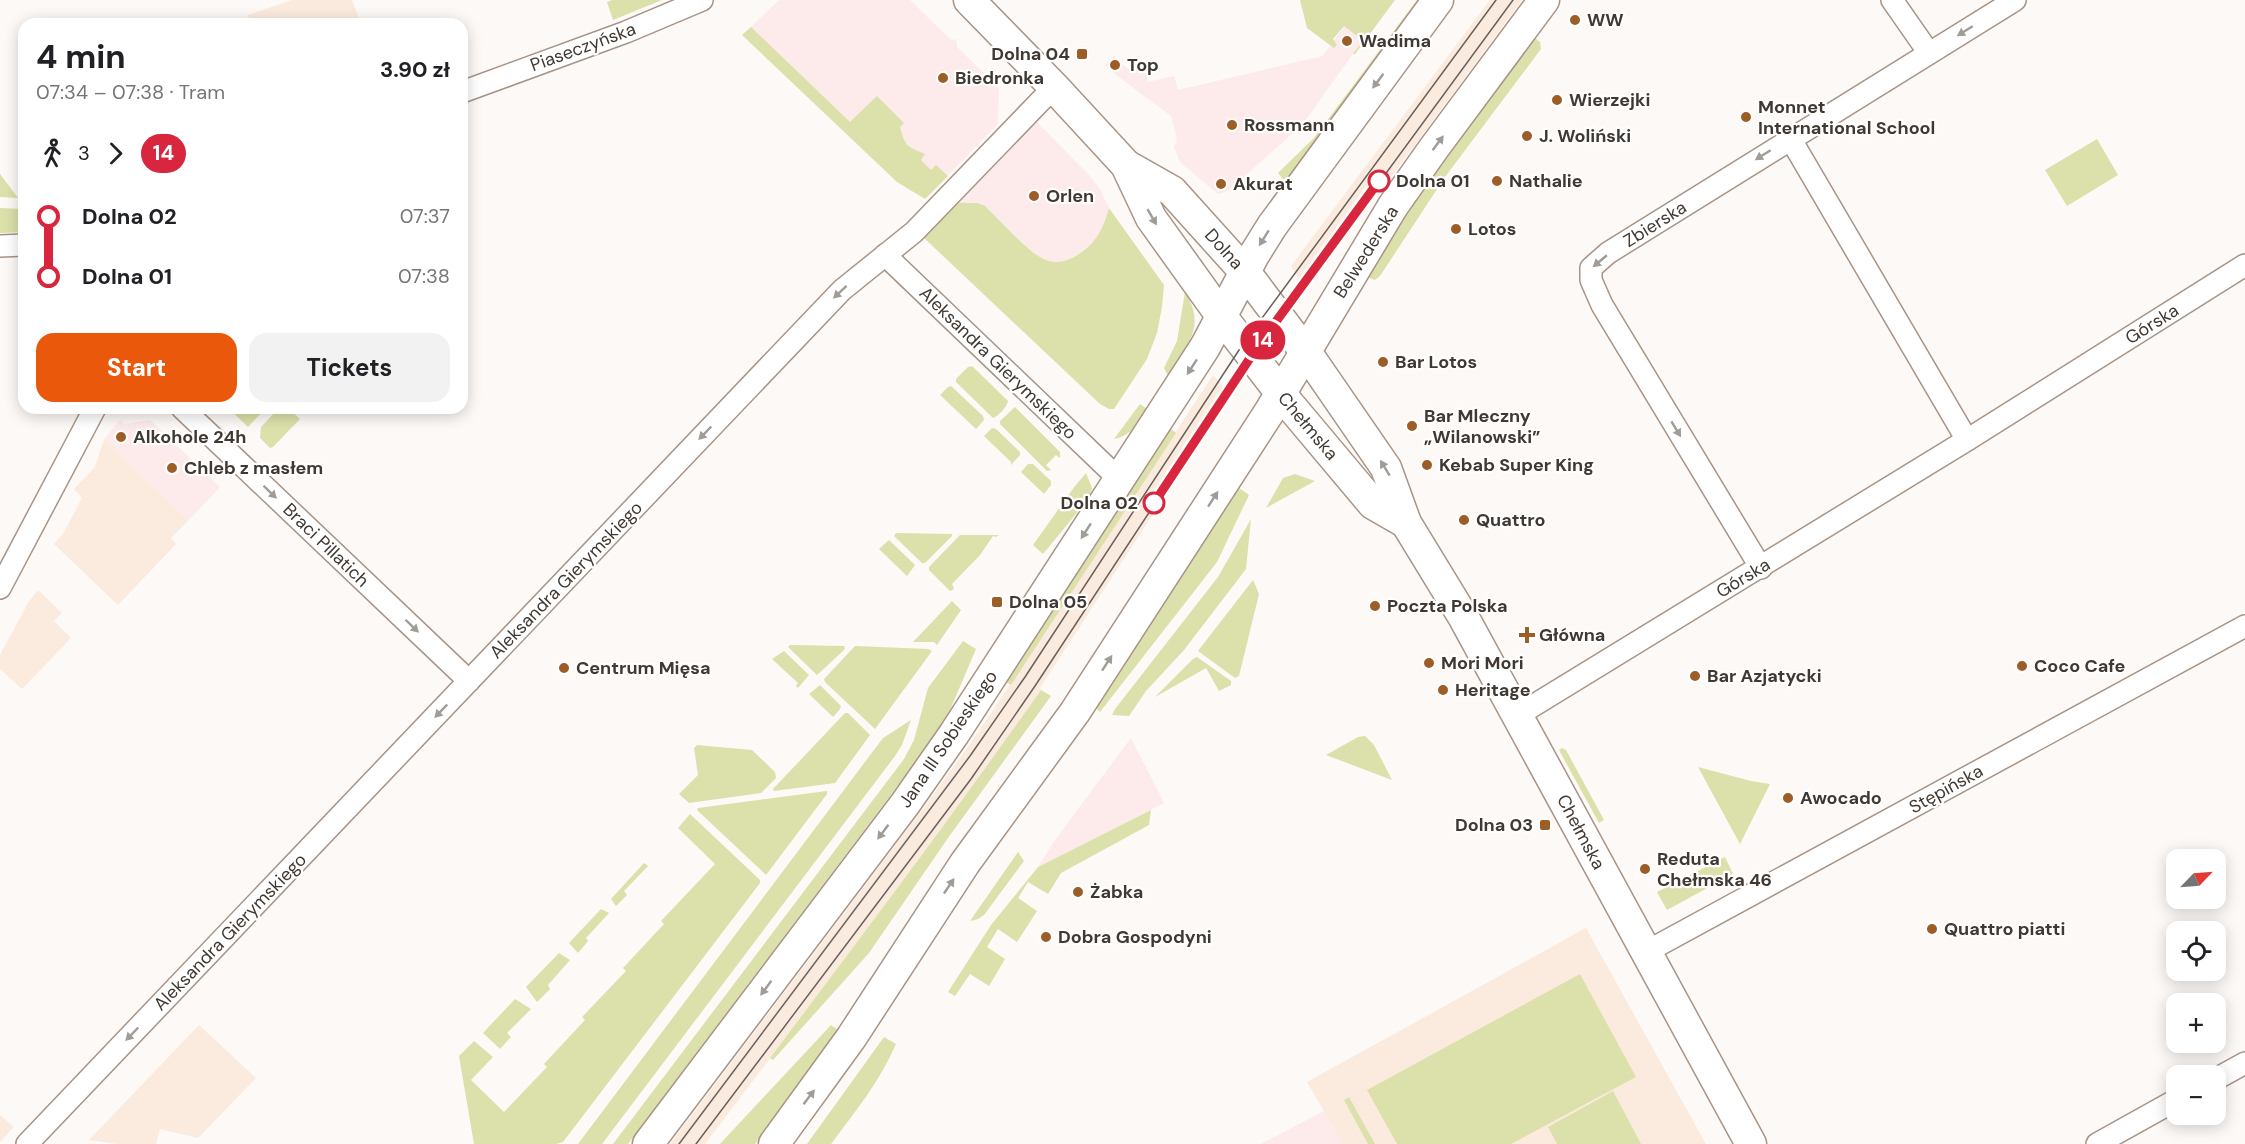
<!DOCTYPE html>
<html lang="en">
<head>
<meta charset="utf-8">
<style>
  :root { --surface:#fff; --page:#f2f2f2; --text:#202124; --muted:#757577; --accent:#ea580c }
  body { margin:0; font-family:"DM Sans",sans-serif; background:var(--page); color:var(--text); height:100vh; display:flex; flex-direction:column; font-size:22px; white-space:nowrap }
  * { box-sizing:border-box; margin:0 }
  p { font-size:20px; color:var(--muted) }
  .icon { flex:none; width:33px; height:33px; fill:none; stroke:currentColor; stroke-width:2; stroke-linecap:round; stroke-linejoin:round }
  .map { position:relative; flex:1; overflow:hidden }
  .panel { position:absolute; left:18px; top:18px; width:450px; height:396px; display:flex; flex-direction:column; background:var(--surface); border-radius:18px; box-shadow:0 3px 15px #0003 }
  .panel>* { flex:none }
  .badge { padding:0 12px; border-radius:20px; font-size:21px; line-height:39px }
  .needle { width:39px; rotate:65deg }
  .tools { position:absolute; left:2166px; top:849px; display:grid; gap:12px }
  .tools a { display:grid; place-items:center; width:60px; height:60px; border-radius:12px; background:var(--surface); box-shadow:0 3px 15px #0003; font-size:30px }
  .map>.badge { position:absolute; translate:-50% -50%; box-shadow:0 0 0 3px #fff }
  .legs { display:flex; align-items:center; gap:9px; height:66px; padding:0 18px; font-size:20px }
  .legs p { margin-inline-start:auto }
  .summary { display:flex; align-items:center; justify-content:space-between; height:102px; padding:0 18px }
  h1 { font-size:33px; font-weight:700; line-height:45px }
  .primary-button { display:flex; gap:12px; margin-top:auto; padding:12px 18px }
  .primary-button a { flex:1; height:69px; border-radius:18px; background:var(--accent); color:#fff; font-size:24px; font-weight:700; line-height:69px; text-align:center }
  .primary-button a+a { background:var(--page); color:var(--text) }
  ul { padding:0 18px; list-style:none }
  li { display:flex; align-items:center; gap:21px; height:60px; font-size:22px }
  li i { display:grid; place-items:center; width:9px; height:100%; margin:0 8px; background:currentColor }
  li i::after { content:''; width:15px; height:15px; margin:-8px; border:4px solid; border-radius:50%; background:var(--surface) }
  li p { margin-inline-start:auto }
  li:first-child i { background:linear-gradient(#0000 50%,currentColor 0) }
  li:last-child i { background:linear-gradient(currentColor 50%,#0000 0) }
  .map>svg:first-child { display:block }
</style>
</head>
<body>
<div class="map">
<svg width="2245" height="1144" viewBox="0 0 2245 1144">
  <rect width="100%" height="100%" fill="#fdf9f6"/>
  <g fill="#fcebea">
    <polygon points="779,0 910,0 951,40 956,39 957,47 999,88 998,124 927,197 751,27"/>
    <polygon points="1344,26 1363,40 1297,132 1292,134 1228,191 1218,194 1180,162 1174,147 1177,139 1171,116 1116,75 1105,65 1114,56 1129,70 1144,67 1148,82 1174,76 1178,90 1323,56"/>
    <polygon points="1036,121 1089,175 1100,189 1109,208 1102,231 1094,241 1080,253 1065,262 1051,262 1037,257 985,206 978,203 957,203"/>
    <polygon points="120,420 125,424 150,420 220,487 188,521 104,439"/>
    <polygon points="1131,738 1164,803 1038,867 1055,840"/>
    <polygon points="1326,1110 1343,1144 1261,1144"/>
  </g>
  <g fill="#fbebdf">
    <polygon points="292,0 352,0 361,24 251,24 248,15"/>
    <polygon points="1490,0 1522,0 1306,292 1291,266"/>
    <polygon points="1213,375 1232,397 1196,452 1194,451 1040,688 1041,690 988,767 875,920 705,1144 670,1144 923,809 980,730"/>
    <polygon points="104,439 188,521 171,538 176,544 118,605 54,544 63,534 82,498 74,489 95,467"/>
    <polygon points="38,590 62,613 54,621 71,638 22,689 0,669 0,655 29,601"/>
    <polygon points="1586,928 1706,1144 1343,1144 1307,1082"/>
    <polygon points="199,1025 256,1078 198,1138 160,1129 156,1144 117,1144 89,1140"/>
    <polygon points="0,1115 14,1127 0,1142"/>
  </g>
  <g fill="#dce0aa">
    <polygon points="612,0 662,0 613,20 607,2"/>
    <polygon points="1300,0 1395,0 1355,54 1353,54 1361,43 1361,39 1344,26 1333,39 1337,45 1334,48 1307,28"/>
    <polygon points="1417,0 1422,0 1286,183 1278,173 1314,138"/>
    <path d="M 751,27 L 850,122 L 877,96 L 904,123 L 900,127 C 905,146 906,146 925,154 L 921,160 L 931,170 L 936,165 L 948,176 L 925,199 L 897,182 L 742,35 Z"/>
    <path d="M 1535,38 L 1540,42 L 1541,49 L 1445,177 L 1380,276 L 1375,280 L 1367,277 C 1417,193 1477,116 1535,38 Z"/>
    <polygon points="2097,139 2118,175 2067,206 2045,170"/>
    <polygon points="0,174 18,198 0,197"/>
    <path d="M 957,203 L 978,203 L 985,206 C 995,216 1005,226 1015,236 C 1037,257 1053,274 1083,251 C 1098,240 1104,226 1109,208 L 1164,285 L 1162,307 L 1157,333 L 1147,359 L 1114,409 L 1109,409 L 1100,404 L 924,238 Z"/>
    <polygon points="0,208 24,209 24,232 0,233"/>
    <path d="M 1185,292 C 1207,326 1187,346 1168,376 L 1164,368 L 1177,341 Z"/>
    <path d="M 972,366 L 1008,401 C 1007,407 999,415 993,418 L 956,382 L 956,379 L 968,367 Z"/>
    <polygon points="951,386 983,416 984,420 976,429 940,395 948,387"/>
    <path d="M 1140,404 L 1147,409 C 1138,423 1131,436 1114,439 Z"/>
    <polygon points="1015,407 1060,452 1060,458 1056,455 1046,465 1051,470 1047,471 1000,424 1000,421"/>
    <polygon points="228,408 266,408 248,427"/>
    <polygon points="279,408 288,408 300,419 273,447 270,448 260,438 261,427"/>
    <polygon points="992,428 996,429 1020,452 1020,455 1011,465 1011,462 984,436"/>
    <polygon points="1171,429 1176,433 1011,685 1006,682"/>
    <polygon points="1028,464 1033,464 1051,481 1051,485 1044,494 1021,472"/>
    <polygon points="1086,473 1092,488 1089,498 1043,554 1033,545 1075,486"/>
    <polygon points="1295,474 1315,481 1266,508 1283,478"/>
    <polygon points="1239,488 1249,495 1217,562 1100,712 1096,708"/>
    <polygon points="1251,519 1246,569 1184,650 1146,691 1129,716 1112,715 1115,709 1218,577"/>
    <polygon points="896,533 952,534 952,536 925,563 922,563 894,536"/>
    <polygon points="960,535 999,535 996,537 993,536 980,555 952,584 954,589 950,591 929,570 929,567"/>
    <polygon points="889,540 915,565 907,576 879,549"/>
    <polygon points="1253,580 1259,594 1239,676 1235,678 1198,651"/>
    <polygon points="952,601 961,610 937,645 934,642 913,642"/>
    <polygon points="963,641 976,649 947,717 914,764 628,1144 613,1144 904,759 914,740 928,688"/>
    <polygon points="790,645 844,646 845,649 817,675 788,647"/>
    <polygon points="855,646 928,649 932,651 875,729 825,682 824,679"/>
    <polygon points="784,651 809,675 798,688 796,686 798,683 772,659"/>
    <polygon points="1197,657 1231,681 1231,685 1219,691 1206,668 1155,697 1193,659"/>
    <polygon points="820,685 841,706 840,709 833,717 809,694"/>
    <path d="M 1041,690 L 1051,696 L 948,838 L 869,953 L 773,1060 L 770,1058 C 862,936 953,815 1041,690 Z"/>
    <polygon points="845,713 848,713 870,735 835,783 774,791 773,789"/>
    <polygon points="911,720 902,745 895,756 602,1144 578,1144 883,738"/>
    <polygon points="1365,736 1374,745 1392,780 1326,755 1358,737"/>
    <polygon points="697,745 752,750 775,772 776,778 761,793 689,803 679,794 698,775 694,748"/>
    <polygon points="1562,748 1566,750 1604,820 1599,823 1559,750"/>
    <polygon points="1698,767 1751,781 1770,784 1740,844"/>
    <polygon points="827,791 827,794 766,875 697,810 698,808"/>
    <polygon points="1151,810 1149,825 1061,873 1048,894 1028,882 1018,898 1037,911 1017,942 998,929 987,947 1005,959 989,986 970,974 955,996 948,992 991,925 1038,867"/>
    <polygon points="690,814 760,880 760,883 563,1142 556,1144 474,1144 459,1056 474,1041 493,1057 471,1080 504,1112 547,1067 544,1064 585,1020 582,1017 626,971 623,968 664,924 661,921 715,864 678,828"/>
    <polygon points="1018,852 1024,861 984,915 978,919 970,921"/>
    <polygon points="1725,857 1733,874 1667,910 1657,892"/>
    <polygon points="644,863 648,866 624,891 627,895 616,906 611,899"/>
    <polygon points="601,909 609,913 586,938 588,941 578,953 569,943"/>
    <polygon points="559,953 570,960 548,985 550,989 537,1002 526,987"/>
    <polygon points="1580,974 1636,1077 1511,1144 1397,1144 1367,1090"/>
    <polygon points="515,999 531,1009 507,1033 511,1037 500,1049 483,1033"/>
    <polygon points="831,1025 838,1030 755,1144 720,1144"/>
    <path d="M 884,1037 L 896,1044 C 880,1081 855,1112 831,1144 L 807,1144 Z"/>
    <polygon points="1613,1091 1641,1144 1557,1144 1548,1127"/>
    <polygon points="1349,1097 1375,1144 1368,1144 1344,1100"/>
  </g>
  <g fill="none" stroke-linecap="round" stroke-linejoin="round">
    <g stroke="#a79487" stroke-width="24">
      <g id="street">
        <polyline points="1892,0 1929,53"/>
        <polyline points="462,92 626,32 702,0"/>
        <polyline points="1790,138 1967,440"/>
        <polyline points="0,246 24,245"/>
        <polyline points="885,255 1119,479"/>
        <polyline points="182,408 469,681"/>
        <polyline points="1761,568 1602,305 1591,280 1591,268 1608,253 2015,0"/>
        <polyline points="0,588 95,408"/>
        <polyline points="1518,715 1967,440 2245,265"/>
        <polyline points="1646,952 2245,626"/>
        <polyline points="2216,1079 2245,1063"/>
        <polyline points="27,1144 842,290 914,232 1054,87"/>
        <polyline points="2097,1144 2176,1100"/>
      </g>
    </g>
    <g stroke="#a79487" stroke-width="33">
      <g id="secondary">
        <polyline points="969,0 1054,87 1126,165 1151,218 1222,317 1289,404 1373,504 1406,523"/>
        <polyline points="1126,165 1172,191 1245,272 1313,362 1386,468 1406,523 1464,618 1751,1144"/>
        <polyline points="648,1144 905,804 954,734 1205,347 1254,255 1272,226 1438,0"/>
        <polyline points="774,1144 851,1038 965,863 1075,712 1270,411 1393,206 1434,148 1544,0"/>
      </g>
    </g>
    <use href="#street" stroke="#fff" stroke-width="21"/>
    <use href="#secondary" stroke="#fff" stroke-width="30"/>
    <g stroke="#67605b" stroke-width="1.5">
      <polyline points="679,1144 970,756 1025,677 1243,344 1496,0"/>
      <polyline points="696,1144 971,779 1035,686 1252,356 1513,0"/>
    </g>
  </g>
  <defs><path id="oneway-solid" d="M-6-.8H1V-3.2L6.5 0L1 3.2V.8H-6Z" transform="scale(1.5)"/></defs>
  <g fill="#a09c98">
    <use href="#oneway-solid" transform="translate(1965 31) rotate(148)"/>
    <use href="#oneway-solid" transform="translate(1378 81) rotate(127)"/>
    <use href="#oneway-solid" transform="translate(1438 143) rotate(-53)"/>
    <use href="#oneway-solid" transform="translate(1763 155) rotate(148)"/>
    <use href="#oneway-solid" transform="translate(1152 217) rotate(60)"/>
    <use href="#oneway-solid" transform="translate(1264 238) rotate(122)"/>
    <use href="#oneway-solid" transform="translate(1600 261) rotate(140)"/>
    <use href="#oneway-solid" transform="translate(840 292) rotate(137)"/>
    <use href="#oneway-solid" transform="translate(1192 367) rotate(123)"/>
    <use href="#oneway-solid" transform="translate(1676 429) rotate(59)"/>
    <use href="#oneway-solid" transform="translate(705 433) rotate(134)"/>
    <use href="#oneway-solid" transform="translate(1385 468) rotate(-121)"/>
    <use href="#oneway-solid" transform="translate(270 492) rotate(44)"/>
    <use href="#oneway-solid" transform="translate(1213 499) rotate(-57)"/>
    <use href="#oneway-solid" transform="translate(1086 531) rotate(123)"/>
    <use href="#oneway-solid" transform="translate(412 626) rotate(44)"/>
    <use href="#oneway-solid" transform="translate(1107 663) rotate(-57)"/>
    <use href="#oneway-solid" transform="translate(441 711) rotate(134)"/>
    <use href="#oneway-solid" transform="translate(883 832) rotate(127)"/>
    <use href="#oneway-solid" transform="translate(949 886) rotate(-56)"/>
    <use href="#oneway-solid" transform="translate(766 988) rotate(127)"/>
    <use href="#oneway-solid" transform="translate(132 1034) rotate(134)"/>
    <use href="#oneway-solid" transform="translate(809 1097) rotate(-53)"/>
  </g>
  <g fill="none" stroke-linecap="round" stroke-linejoin="round">
    <g stroke="#fff" stroke-width="14">
      <polyline id="line-1" points="1154,503 1258,346 1379,181"/>
    </g>
    <use href="#line-1" stroke="#d7263d" stroke-width="9"/>
  </g>
  <g fill="#9d5d26" stroke="#fff" stroke-width="2">
    <circle cx="1575" cy="20" r="6"/>
    <circle cx="1347" cy="41" r="6"/>
    <rect x="1076" y="48" width="12" height="12" rx="3"/>
    <circle cx="1115" cy="65" r="6"/>
    <circle cx="943" cy="78" r="6"/>
    <circle cx="1557" cy="100" r="6"/>
    <circle cx="1746" cy="117" r="6"/>
    <circle cx="1232" cy="125" r="6"/>
    <circle cx="1527" cy="136" r="6"/>
    <circle cx="1497" cy="181" r="6"/>
    <circle cx="1221" cy="184" r="6"/>
    <circle cx="1034" cy="196" r="6"/>
    <circle cx="1456" cy="229" r="6"/>
    <circle cx="1383" cy="362" r="6"/>
    <circle cx="1412" cy="426" r="6"/>
    <circle cx="121" cy="437" r="6"/>
    <circle cx="1427" cy="465" r="6"/>
    <circle cx="172" cy="468" r="6"/>
    <circle cx="1464" cy="520" r="6"/>
    <rect x="991" y="596" width="12" height="12" rx="3"/>
    <circle cx="1375" cy="606" r="6"/>
    <path d="M1524 626h6v6h6v6h-6v6h-6v-6h-6v-6h6z"/>
    <circle cx="1429" cy="663" r="6"/>
    <circle cx="2022" cy="666" r="6"/>
    <circle cx="564" cy="668" r="6"/>
    <circle cx="1695" cy="676" r="6"/>
    <circle cx="1443" cy="690" r="6"/>
    <circle cx="1788" cy="798" r="6"/>
    <rect x="1539" y="819" width="12" height="12" rx="3"/>
    <circle cx="1645" cy="869" r="6"/>
    <circle cx="1078" cy="892" r="6"/>
    <circle cx="1932" cy="929" r="6"/>
    <circle cx="1046" cy="937" r="6"/>
  </g>
  <g fill="#fff" stroke="#d7263d" stroke-width="3">
    <circle cx="1379" cy="181" r="10"/>
    <circle cx="1154" cy="503" r="10"/>
  </g>
  <g text-anchor="middle" dominant-baseline="central" stroke-width="4.5" stroke-linejoin="round" paint-order="stroke">
    <g font-size="18" font-weight="bold" fill="#403832" stroke="#fff" text-anchor="start">
      <text x="1587" y="20">WW</text>
      <text x="1359" y="41">Wadima</text>
      <text x="1070" y="54" text-anchor="end">Dolna 04</text>
      <text x="1127" y="65">Top</text>
      <text x="955" y="78">Biedronka</text>
      <text x="1569" y="100">Wierzejki</text>
      <text x="1758" y="107">Monnet<tspan x="1758" dy="21">International School</tspan></text>
      <text x="1244" y="125">Rossmann</text>
      <text x="1539" y="136">J. Woliński</text>
      <text x="1509" y="181">Nathalie</text>
      <text x="1233" y="184">Akurat</text>
      <text x="1046" y="196">Orlen</text>
      <text x="1468" y="229">Lotos</text>
      <text x="1395" y="362">Bar Lotos</text>
      <text x="1424" y="416">Bar Mleczny<tspan x="1424" dy="21">„Wilanowski”</tspan></text>
      <text x="133" y="437">Alkohole 24h</text>
      <text x="1439" y="465">Kebab Super King</text>
      <text x="184" y="468">Chleb z masłem</text>
      <text x="1476" y="520">Quattro</text>
      <text x="1009" y="602">Dolna 05</text>
      <text x="1387" y="606">Poczta Polska</text>
      <text x="1539" y="635">Główna</text>
      <text x="1441" y="663">Mori Mori</text>
      <text x="2034" y="666">Coco Cafe</text>
      <text x="576" y="668">Centrum Mięsa</text>
      <text x="1707" y="676">Bar Azjatycki</text>
      <text x="1455" y="690">Heritage</text>
      <text x="1800" y="798">Awocado</text>
      <text x="1533" y="825" text-anchor="end">Dolna 03</text>
      <text x="1657" y="859">Reduta<tspan x="1657" dy="21">Chełmska 46</tspan></text>
      <text x="1090" y="892">Żabka</text>
      <text x="1944" y="929">Quattro piatti</text>
      <text x="1058" y="937">Dobra Gospodyni</text>
    </g>
    <g font-size="18" fill="#403832" stroke="#fff">
      <text transform="translate(583 47) rotate(-20)">Piaseczyńska</text>
      <text transform="translate(1655 224) rotate(-32)">Zbierska</text>
      <text transform="translate(1224 249) rotate(48)">Dolna</text>
      <text transform="translate(1366 252) rotate(-58)">Belwederska</text>
      <text transform="translate(2152 324) rotate(-32)">Górska</text>
      <text transform="translate(998 363) rotate(44)">Aleksandra Gierymskiego</text>
      <text transform="translate(1308 426) rotate(50)">Chełmska</text>
      <text transform="translate(326 545) rotate(44)">Braci Pillatich</text>
      <text transform="translate(1743 578) rotate(-31)">Górska</text>
      <text transform="translate(566 580) rotate(-46)">Aleksandra Gierymskiego</text>
      <text transform="translate(948 739) rotate(-56)">Jana III Sobieskiego</text>
      <text transform="translate(1946 789) rotate(-29)">Stępińska</text>
      <text transform="translate(1581 832) rotate(62)">Chełmska</text>
      <text transform="translate(230 932) rotate(-46)">Aleksandra Gierymskiego</text>
    </g>
    <g font-size="18" font-weight="bold" fill="#403832" stroke="#fff" text-anchor="start">
      <text x="1396" y="181">Dolna 01</text>
      <text x="1138" y="503" text-anchor="end">Dolna 02</text>
    </g>
  </g>
</svg>
<div class="tools">
<a><svg class="needle" viewBox="-14 -14 28 28"><path d="M0-13l5 13h-10z" fill="#e53935"/><path d="M0 13l5-13h-10z" fill="#757577"/></svg></a>
<a><svg class="icon" aria-label="locate" viewBox="0 0 24 24"><circle cx="12" cy="12" r="6"/><path d="M12 2v4M12 18v4M2 12h4M18 12h4"/></svg></a>
<a>+</a>
<a>−</a>
</div>
<b class="badge" style="left:1263px;top:340px;background:#d7263d;color:#fff">14</b>
<section class="panel">
<div class="summary"><div><h1>4 min</h1><p>07:34 – 07:38 · Tram</p></div><b>3.90 zł</b></div>
<div class="legs"><svg class="icon" aria-label="walk" viewBox="0 0 24 24"><circle cx="13" cy="4" r="2"/><path d="M13 8l-2 6 4 7M11 14l-3 7M7 12l3-4h3l4 4"/></svg>3<svg class="icon" aria-label="forward" viewBox="0 0 24 24"><path d="M9 5l7 7-7 7"/></svg><b class="badge" style="background:#d7263d;color:#fff">14</b></div>
<ul>
<li><i style="color:#d7263d"></i><b>Dolna 02</b><p>07:37</p></li>
<li><i style="color:#d7263d"></i><b>Dolna 01</b><p>07:38</p></li>
</ul>
<div class="primary-button"><a>Start</a><a>Tickets</a></div>
</section>
</div>
</body>
</html>
